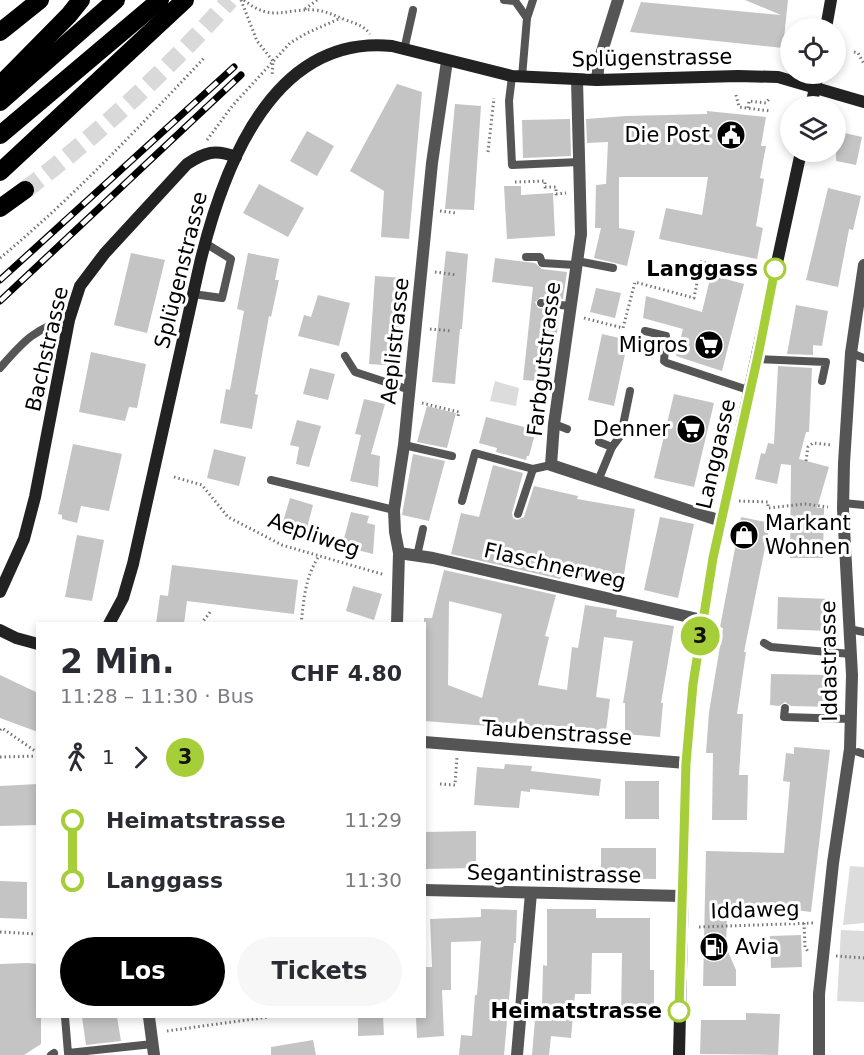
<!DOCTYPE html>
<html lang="de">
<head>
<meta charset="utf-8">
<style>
  :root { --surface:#fff; --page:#f7f7f7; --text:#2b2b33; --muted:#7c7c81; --accent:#000 }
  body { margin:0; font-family:"DejaVu Sans",sans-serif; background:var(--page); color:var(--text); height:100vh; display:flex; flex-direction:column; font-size:22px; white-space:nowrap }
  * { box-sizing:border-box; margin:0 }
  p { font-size:20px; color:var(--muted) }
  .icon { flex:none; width:33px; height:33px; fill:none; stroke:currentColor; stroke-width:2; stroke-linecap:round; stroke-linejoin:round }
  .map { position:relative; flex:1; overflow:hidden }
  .side { position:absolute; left:36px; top:622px; width:390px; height:396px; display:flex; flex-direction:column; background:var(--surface); border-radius:0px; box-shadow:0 3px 9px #0003 }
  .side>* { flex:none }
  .badge { padding:0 12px; border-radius:20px; font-size:21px; line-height:39px }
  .fabs { position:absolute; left:780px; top:18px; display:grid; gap:12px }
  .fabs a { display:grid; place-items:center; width:66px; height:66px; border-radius:50%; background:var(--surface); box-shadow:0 3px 9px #0003; font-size:30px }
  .map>.badge { position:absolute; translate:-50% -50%; box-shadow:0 0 0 3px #fff }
  .legs { display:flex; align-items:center; gap:9px; height:66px; padding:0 24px; font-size:20px }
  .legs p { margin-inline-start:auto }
  .headline { display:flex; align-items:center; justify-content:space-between; height:102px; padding:0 24px }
  h1 { font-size:33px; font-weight:700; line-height:45px }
  .button { display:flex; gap:12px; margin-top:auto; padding:12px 24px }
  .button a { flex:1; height:69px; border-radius:36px; background:var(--accent); color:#fff; font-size:24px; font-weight:700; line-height:69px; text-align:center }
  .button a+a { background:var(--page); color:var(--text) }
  ul { padding:0 24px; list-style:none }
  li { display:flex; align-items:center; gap:21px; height:60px; font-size:22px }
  li i { display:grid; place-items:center; width:9px; height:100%; margin:0 8px; background:currentColor }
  li i::after { content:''; width:15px; height:15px; margin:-8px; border:4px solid; border-radius:50%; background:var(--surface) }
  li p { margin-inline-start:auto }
  li:first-child i { background:linear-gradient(#0000 50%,currentColor 0) }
  li:last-child i { background:linear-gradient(currentColor 50%,#0000 0) }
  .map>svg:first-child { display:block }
</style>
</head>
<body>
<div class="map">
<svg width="864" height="1055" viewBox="0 0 864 1055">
  <rect width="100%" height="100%" fill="#fff"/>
  <g fill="#dcdcdc">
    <polygon points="495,381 519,388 516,406 490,401"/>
    <polygon points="850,866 864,867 864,923 843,925"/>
    <polygon points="841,930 864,931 864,1002 837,1001"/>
  </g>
  <g fill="#c4c4c4" fill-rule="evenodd">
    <polygon points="745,0 788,0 783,48 630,32 641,2 781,15"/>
    <polygon points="397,84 422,92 409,239 381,237 384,191 350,171"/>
    <polygon points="455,104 481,106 474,210 445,209"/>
    <polygon points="707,111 766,117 761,146 766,146 760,178 764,179 756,226 763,228 757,259 659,239 666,208 702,215 708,177 619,177 619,228 635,231 627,266 594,258 601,228 595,228 596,185 606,184 608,142 587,143 586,119 626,116 707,114"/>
    <polygon points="570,119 571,156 523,158 522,120"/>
    <polygon points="307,131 334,146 317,176 290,161"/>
    <polygon points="836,131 862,137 856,165 836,161"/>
    <polygon points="259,184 304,208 288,237 243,213"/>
    <polygon points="504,186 521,186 521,195 553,193 555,236 507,239"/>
    <polygon points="828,188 861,196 853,230 849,229 838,287 806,280"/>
    <polygon points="446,251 468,254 462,329 460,329 455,384 432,382"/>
    <polygon points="131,253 165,260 147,333 114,325"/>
    <polygon points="248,253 279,259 275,280 279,280 271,317 269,316 255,394 258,395 252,429 220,423 226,389 230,390 244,311 237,309"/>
    <polygon points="495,258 535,263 542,269 567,272 563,299 541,297 535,302 538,308 560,311 556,340 553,340 550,382 523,380 533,287 492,282"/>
    <polygon points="711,275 744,284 722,371 676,356 683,329 643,318 646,296 702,312"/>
    <polygon points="375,276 404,278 397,366 369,364"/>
    <polygon points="596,288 621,293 615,318 590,312"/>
    <polygon points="318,295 350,303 339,346 298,336 304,315 311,317"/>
    <polygon points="796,305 828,311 822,346 813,345 813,355 787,354"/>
    <polygon points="602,334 628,340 614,406 588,400"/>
    <polygon points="91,352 146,364 137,408 129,407 125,421 79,412"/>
    <polygon points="778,366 812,368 809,432 806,432 799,459 829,467 817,508 824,508 823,558 790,558 791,465 781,464 777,484 755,479 761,453 765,454 768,443 774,444"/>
    <polygon points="310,368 335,374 328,400 303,394"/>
    <polygon points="674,394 714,403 694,487 654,478"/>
    <polygon points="364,399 385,404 371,454 380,456 378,487 350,481 361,435 355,434"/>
    <polygon points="427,406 456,413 447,448 417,442"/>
    <polygon points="486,417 536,430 529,456 527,456 526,460 496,452 497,448 479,443"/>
    <polygon points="297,420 321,426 309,467 296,464 299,447 290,445"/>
    <polygon points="73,444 122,454 109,511 81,506 77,523 62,519 62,515 58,514"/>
    <polygon points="214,449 246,457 239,486 207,478"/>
    <polygon points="413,454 445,461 429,521 402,515"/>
    <polygon points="493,465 523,473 512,513 513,518 517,520 524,517 534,486 578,496 577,499 635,509 622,586 580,576 580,573 565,570 560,579 451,554 461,513 479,517"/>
    <polygon points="290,498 313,505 306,532 282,525"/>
    <polygon points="351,512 369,516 367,523 375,525 373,554 342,546"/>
    <polygon points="660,517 694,524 678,598 644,590"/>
    <polygon points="741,517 770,523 744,652 746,652 737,714 743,714 739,775 748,775 747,820 712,820 713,753 706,753 709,712 723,628 720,627"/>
    <polygon points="77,535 104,540 92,601 65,597"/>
    <polygon points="172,565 298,580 294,614 187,601 184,624 156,624 160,595 168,596"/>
    <path d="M 444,570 L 556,595 L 545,636 L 549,637 L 538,685 L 567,690 L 572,647 L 578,648 L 585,605 L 617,610 L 616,617 L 674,626 L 661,703 L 663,703 L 660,737 L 625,734 L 625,703 L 623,703 L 633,641 L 604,637 L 596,697 L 610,699 L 606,731 L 547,725 L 546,735 L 513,728 L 424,721 L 424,618 L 432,618 ZM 449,601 L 502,614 L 482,698 L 448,685 Z"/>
    <polygon points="353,586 382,594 374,620 346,611"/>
    <polygon points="778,597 830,599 829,631 777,629"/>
    <polygon points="771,674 833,675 833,707 791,706 785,702 779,706 770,705"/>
    <polygon points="0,675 38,693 38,732 0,718"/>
    <polygon points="794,747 830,750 811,912 772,907 772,919 727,917 726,947 736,970 736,986 703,986 706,851 784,853 790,782 783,781 786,753 794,754"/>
    <polygon points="505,764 532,766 531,771 601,779 599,796 530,789 530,792 521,791 519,808 474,805 477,767 504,769"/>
    <rect x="625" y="781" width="34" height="38"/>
    <polygon points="38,784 38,825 0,826 0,786"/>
    <polygon points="476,831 476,868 424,869 424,832"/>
    <polygon points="601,848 656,848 656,879 601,878"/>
    <polygon points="0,881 27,882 27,919 0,918"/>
    <polygon points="481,909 517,910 516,943 514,943 504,1055 459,1055 461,1035 472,1036 475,995 477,995 481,941 451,942 451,990 442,990 444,1036 417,1038 416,1017 424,1017 425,967 432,967 430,919 481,917"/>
    <polygon points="547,909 596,909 596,918 650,918 650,970 654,970 654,1018 621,1018 622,953 592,953 591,994 575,994 571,1038 551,1036 549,1055 532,1055 536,1008 542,1009 543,965 547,966"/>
    <polygon points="801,935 802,967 771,968 770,936"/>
    <polygon points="28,963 38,964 38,1017 41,1017 41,1044 24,1055 0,1055 0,964"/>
    <polygon points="746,1013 780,1014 778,1055 700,1054 701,1020 746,1020"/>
    <polygon points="82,1017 117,1017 121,1041 86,1045"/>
    <polygon points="358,1017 383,1017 384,1035 358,1036"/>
    <polygon points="313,1040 316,1055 271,1055 271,1047"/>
  </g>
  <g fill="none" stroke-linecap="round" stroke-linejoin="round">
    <path stroke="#d9d9d9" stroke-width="18" stroke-dasharray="18 9" stroke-linecap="butt" d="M 25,190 C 99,134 168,69 230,0"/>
    <g stroke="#777" stroke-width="3" stroke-dasharray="1.5 3" stroke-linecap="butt">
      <polyline points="241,0 257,41 273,61 272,77"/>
      <path d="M 244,0 C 272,23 285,8 315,10 C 327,11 335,16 346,20 C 356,24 363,25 370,34"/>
      <polyline points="305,9 317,0"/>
      <polyline points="854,52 858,53 864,64"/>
      <polyline points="736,95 739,107 770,111"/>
      <polyline points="748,108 749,101 766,103 769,99"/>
      <polyline points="207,140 233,105 290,43 307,33 341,18"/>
      <polyline points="488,152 494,98"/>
      <polyline points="515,182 545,181 545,187 556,187 556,194 566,193"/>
      <polyline points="440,211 456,213"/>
      <path d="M 0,258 C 74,197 139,127 205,57"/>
      <polyline points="435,272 457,275"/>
      <polyline points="584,318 623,328 635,282 694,298 701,262 757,273"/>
      <polyline points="430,329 452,331"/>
      <polyline points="422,403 459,412 458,416"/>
      <polyline points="806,461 808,447 813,443 832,445"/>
      <polyline points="174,477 202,485 228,517 282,545 385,575"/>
      <polyline points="739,501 768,502 768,508 805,504 828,507"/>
      <polyline points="201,624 211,611"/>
      <path d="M 301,624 C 304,599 305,577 319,556"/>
      <polyline points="0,730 2,728 38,753"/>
      <polyline points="0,757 38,756"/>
      <polyline points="440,784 455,785 457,757"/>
      <polyline points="804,923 805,947 809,953"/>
      <polyline points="699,927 814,923"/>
      <polyline points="0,932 38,934"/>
      <polyline points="836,956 864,958"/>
      <polyline points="167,1031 268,1017"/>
    </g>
    <g stroke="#555" stroke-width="8">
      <polyline points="504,0 515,1 527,18 522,77"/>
      <polyline points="527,18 533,0"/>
      <polyline points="404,50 413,10"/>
      <polyline points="512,76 509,101 512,165 579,162"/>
      <polyline points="526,257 540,257 542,263 576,265"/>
      <polyline points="577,261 613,268"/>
      <polyline points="193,294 222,298 231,259 205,243"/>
      <polyline points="541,303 570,306"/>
      <polyline points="645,331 666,336 664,361 667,363 751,391"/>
      <polyline points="851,353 864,358"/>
      <polyline points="345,356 355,372 410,390"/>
      <polyline points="758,359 826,362 822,381"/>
      <path d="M 0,368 C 22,343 35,327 69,320"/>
      <polyline points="554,424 567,429"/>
      <polyline points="404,445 452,456"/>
      <polyline points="612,447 621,435 630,391"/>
      <polyline points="271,480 394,510"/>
      <polyline points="598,481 612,447 599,442"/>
      <polyline points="462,501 475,453 533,469 551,465"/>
      <polyline points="843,503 864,505"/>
      <polyline points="518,514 533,469"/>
      <polyline points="417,556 423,529"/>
      <polyline points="849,629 864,632"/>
      <polyline points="764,643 771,647 851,654"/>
      <polyline points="785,708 784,717 851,719"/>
      <polyline points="858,752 864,754"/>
      <polyline points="65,1017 68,1053 153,1044"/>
      <polyline points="51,1055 54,1053"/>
    </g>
    <g stroke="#555" stroke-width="12">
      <polyline points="577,80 581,234 554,424 551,465 721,521"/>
      <polyline points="597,80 599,61 618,0"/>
      <polyline points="399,553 433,558 702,620"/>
      <polyline points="397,624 399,553 395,532 394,510 404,445 432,163 447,61"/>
      <polyline points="424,742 686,763"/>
      <polyline points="424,890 682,896"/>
      <polyline points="149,1017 154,1055"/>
      <polyline points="517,1055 531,893"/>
      <polyline points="819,1055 819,994 833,863 850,749 852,675 843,509 844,463 851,353 864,265"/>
    </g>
    <g stroke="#222" stroke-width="12">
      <polyline points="826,28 831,0"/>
      <polyline points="811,106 818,74"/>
      <path d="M 0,592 L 24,539 L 35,497 L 69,320 L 80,286 L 105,253 L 187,164 C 205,152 215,149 236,157"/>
      <path d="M 109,624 L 123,598 L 133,564 L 200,263 C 223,168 272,34 392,46 L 512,76 L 597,80 L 738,76 L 778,77 L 864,102"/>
      <polyline points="0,630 16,638 38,644"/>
      <polyline points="679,1055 686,763 693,684 713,558 801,152"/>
    </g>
    <g stroke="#000" stroke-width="18">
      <polyline points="0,32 40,0"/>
      <polyline points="0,85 69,15 81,0"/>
      <polyline points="0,102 116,0"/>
      <polyline points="0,135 160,0"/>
      <polyline points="0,172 185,0"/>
      <polyline points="0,208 25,190"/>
    </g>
    <g stroke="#000" stroke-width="7">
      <g id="rail">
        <polyline points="0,280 234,67"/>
        <polyline points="0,301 241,75"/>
      </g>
    </g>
    <use href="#rail" stroke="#fff" stroke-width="4.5" stroke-dasharray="14" stroke-linecap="butt"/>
  </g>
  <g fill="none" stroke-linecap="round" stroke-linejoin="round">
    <g stroke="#fff" stroke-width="14">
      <polyline id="line-1" points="679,1011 686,763 693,684 713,558 759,351 775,269"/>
    </g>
    <use href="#line-1" stroke="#a6ce39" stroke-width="9"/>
  </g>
  <defs>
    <g id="civic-disc" transform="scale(1.5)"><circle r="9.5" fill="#000" stroke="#fff"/><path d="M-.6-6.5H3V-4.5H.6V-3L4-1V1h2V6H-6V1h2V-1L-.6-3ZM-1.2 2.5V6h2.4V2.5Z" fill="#fff"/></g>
    <g id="supermarket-disc" transform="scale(1.5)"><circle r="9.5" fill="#000" stroke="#fff"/><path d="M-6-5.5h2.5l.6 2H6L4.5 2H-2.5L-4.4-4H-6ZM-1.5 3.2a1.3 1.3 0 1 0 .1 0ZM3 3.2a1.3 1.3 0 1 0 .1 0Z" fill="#fff"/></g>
    <g id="shop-disc" transform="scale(1.5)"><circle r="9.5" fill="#000" stroke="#fff"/><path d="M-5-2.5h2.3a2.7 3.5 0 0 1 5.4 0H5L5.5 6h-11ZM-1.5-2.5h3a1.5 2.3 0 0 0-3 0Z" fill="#fff"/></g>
    <g id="fuel-disc" transform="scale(1.5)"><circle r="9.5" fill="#000" stroke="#fff"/><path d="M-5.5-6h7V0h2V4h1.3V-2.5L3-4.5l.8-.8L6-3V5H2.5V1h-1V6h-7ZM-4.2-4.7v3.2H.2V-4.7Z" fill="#fff"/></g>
  </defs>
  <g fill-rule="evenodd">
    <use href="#civic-disc" x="731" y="135"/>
    <use href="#supermarket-disc" x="709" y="345"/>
    <use href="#supermarket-disc" x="691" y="429"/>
    <use href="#shop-disc" x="744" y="535"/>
    <use href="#fuel-disc" x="714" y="947"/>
  </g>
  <g fill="#fff" stroke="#a6ce39" stroke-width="3">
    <circle cx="775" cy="269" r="10"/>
    <circle cx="679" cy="1011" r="10"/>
  </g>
  <g text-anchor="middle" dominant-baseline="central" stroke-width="6" stroke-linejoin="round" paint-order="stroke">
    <g font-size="21" fill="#000" stroke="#fff">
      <text transform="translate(652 58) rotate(-1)">Splügenstrasse</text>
      <text transform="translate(181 270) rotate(-76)">Splügenstrasse</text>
      <text transform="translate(395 341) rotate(-84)">Aeplistrasse</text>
      <text transform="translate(47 349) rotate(-77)">Bachstrasse</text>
      <text transform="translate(544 359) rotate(-83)">Farbgutstrasse</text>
      <text transform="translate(716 454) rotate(-77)">Langgasse</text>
      <text transform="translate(314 535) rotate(19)">Aepliweg</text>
      <text transform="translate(555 566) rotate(13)">Flaschnerweg</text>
      <text transform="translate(829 661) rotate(-91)">Iddastrasse</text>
      <text transform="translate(557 733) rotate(4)">Taubenstrasse</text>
      <text transform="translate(554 874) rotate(1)">Segantinistrasse</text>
      <text transform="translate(755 910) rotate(-2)">Iddaweg</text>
    </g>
    <g font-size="21" fill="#000" stroke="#fff" text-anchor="end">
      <text x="710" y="135">Die Post</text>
      <text x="688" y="345">Migros</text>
      <text x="670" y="429">Denner</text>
      <text x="765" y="523" text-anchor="start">Markant<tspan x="765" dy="24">Wohnen</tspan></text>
      <text x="735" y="947" text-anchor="start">Avia</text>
    </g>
    <g font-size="21" font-weight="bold" fill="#000" stroke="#fff" text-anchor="end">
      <text x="758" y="269">Langgass</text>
      <text x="662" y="1011">Heimatstrasse</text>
    </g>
  </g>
</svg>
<div class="fabs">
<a><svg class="icon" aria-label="locate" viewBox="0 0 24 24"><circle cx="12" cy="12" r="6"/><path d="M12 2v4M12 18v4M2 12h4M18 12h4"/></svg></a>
<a><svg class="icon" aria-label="layers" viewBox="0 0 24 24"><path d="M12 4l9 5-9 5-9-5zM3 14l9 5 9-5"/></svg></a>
</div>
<b class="badge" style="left:700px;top:636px;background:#a6ce39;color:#111">3</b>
<section class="side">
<div class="headline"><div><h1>2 Min.</h1><p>11:28 – 11:30 · Bus</p></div><b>CHF 4.80</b></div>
<div class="legs"><svg class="icon" aria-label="walk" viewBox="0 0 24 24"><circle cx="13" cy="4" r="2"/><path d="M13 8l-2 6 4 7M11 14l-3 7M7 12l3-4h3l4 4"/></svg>1<svg class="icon" aria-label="forward" viewBox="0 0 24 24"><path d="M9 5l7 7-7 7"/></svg><b class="badge" style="background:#a6ce39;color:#111">3</b></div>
<ul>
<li><i style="color:#a6ce39"></i><b>Heimatstrasse</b><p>11:29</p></li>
<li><i style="color:#a6ce39"></i><b>Langgass</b><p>11:30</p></li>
</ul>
<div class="button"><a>Los</a><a>Tickets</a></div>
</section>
</div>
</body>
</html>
